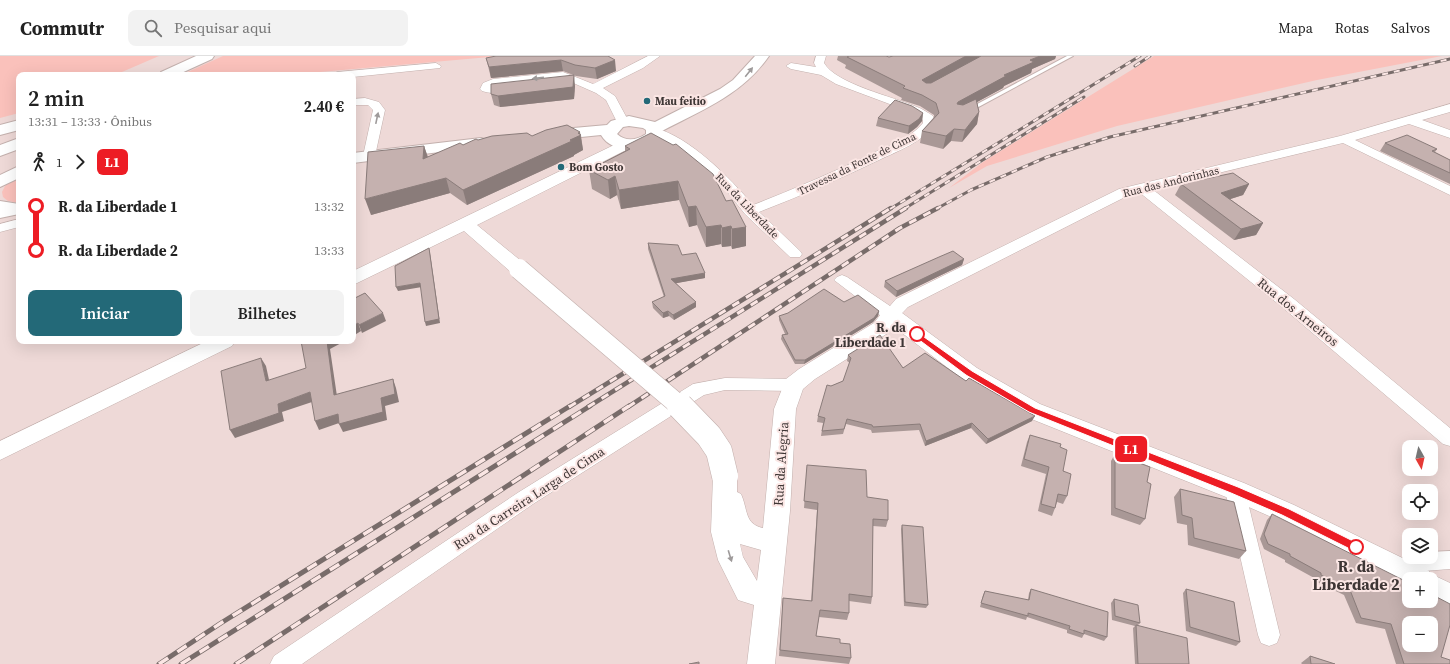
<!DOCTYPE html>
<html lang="pt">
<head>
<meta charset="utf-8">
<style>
  :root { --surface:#fff; --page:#f2f2f2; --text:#222; --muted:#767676; --line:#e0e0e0; --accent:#236978 }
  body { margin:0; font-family:"Source Serif 4",serif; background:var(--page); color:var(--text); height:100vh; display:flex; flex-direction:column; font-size:15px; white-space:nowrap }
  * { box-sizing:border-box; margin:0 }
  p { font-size:13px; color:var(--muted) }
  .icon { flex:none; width:22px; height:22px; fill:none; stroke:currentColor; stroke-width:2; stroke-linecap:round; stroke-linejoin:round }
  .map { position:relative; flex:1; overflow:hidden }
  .drawer { position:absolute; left:16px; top:16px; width:340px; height:272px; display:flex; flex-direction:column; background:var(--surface); border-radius:8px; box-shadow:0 4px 16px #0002 }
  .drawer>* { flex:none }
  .badge { padding:0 8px; border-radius:6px; font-size:14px; line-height:26px }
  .needle { width:26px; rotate:172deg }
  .tools { position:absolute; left:1402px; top:384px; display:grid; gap:8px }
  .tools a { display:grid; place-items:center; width:36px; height:36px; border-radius:8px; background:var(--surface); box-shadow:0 4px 16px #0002; font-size:20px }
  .map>.badge { position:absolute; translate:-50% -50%; box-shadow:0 0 0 2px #fff }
  .legs { display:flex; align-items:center; gap:6px; height:44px; padding:0 12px; font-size:13px }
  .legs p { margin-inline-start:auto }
  .head { display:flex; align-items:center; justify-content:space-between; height:68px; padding:0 12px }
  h1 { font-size:22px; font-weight:600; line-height:30px }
  .primary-button { display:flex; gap:8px; margin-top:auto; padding:8px 12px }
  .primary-button a { flex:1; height:46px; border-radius:8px; background:var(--accent); color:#fff; font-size:16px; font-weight:600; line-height:46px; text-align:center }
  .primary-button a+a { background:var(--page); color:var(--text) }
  ul { padding:0 12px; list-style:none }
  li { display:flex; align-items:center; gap:14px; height:44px; font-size:15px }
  li i { display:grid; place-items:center; width:6px; height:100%; margin:0 5px; background:currentColor }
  li i::after { content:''; width:10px; height:10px; margin:-5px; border:3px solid; border-radius:50%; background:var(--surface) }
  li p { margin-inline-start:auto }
  li:first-child i { background:linear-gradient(#0000 50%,currentColor 0) }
  li:last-child i { background:linear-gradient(currentColor 50%,#0000 0) }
  header { display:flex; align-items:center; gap:24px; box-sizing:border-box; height:56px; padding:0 20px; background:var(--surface); border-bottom:1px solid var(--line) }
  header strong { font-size:19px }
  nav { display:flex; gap:22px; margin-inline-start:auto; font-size:14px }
  .search { width:280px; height:36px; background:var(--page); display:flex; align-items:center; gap:10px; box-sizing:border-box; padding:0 14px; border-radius:8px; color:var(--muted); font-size:15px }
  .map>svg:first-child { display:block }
</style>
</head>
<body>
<header>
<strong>Commutr</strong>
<div class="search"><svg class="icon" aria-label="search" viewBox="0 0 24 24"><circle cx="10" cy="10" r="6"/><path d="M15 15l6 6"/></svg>Pesquisar aqui</div>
<nav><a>Mapa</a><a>Rotas</a><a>Salvos</a></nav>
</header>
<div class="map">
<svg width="1450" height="608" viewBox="0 0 1450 608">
  <rect width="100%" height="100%" fill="#eed9d7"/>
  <g fill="#fac1bb">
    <polygon points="0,0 159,0 115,19 19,19 19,57 0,62"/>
    <polygon points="223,0 501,0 286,19 181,19"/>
    <polygon points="1154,0 1442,0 1317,24 1117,70 987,110 949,132 983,106"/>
    <polygon points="19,119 19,147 8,145 3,141 2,136 5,130"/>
  </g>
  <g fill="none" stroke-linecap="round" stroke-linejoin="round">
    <g stroke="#c3b0ad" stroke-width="2">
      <polygon id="service" points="1067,0 1073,0 971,55 966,54"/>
    </g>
    <g stroke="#c3b0ad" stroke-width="1">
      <g id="minor">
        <path d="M 648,0 L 660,0 L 643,12 L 603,32 L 615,40 L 629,66 L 623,70 L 617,66 L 606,44 L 596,37 L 562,22 L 495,29 L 492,31 L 515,29 L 521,32 C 514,40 491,38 482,35 L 480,33 L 483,27 L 493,23 L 563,16 L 593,28 Z"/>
        <path d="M 816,0 L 826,0 L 824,7 C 836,28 894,41 917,51 C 923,53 928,57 933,60 L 935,68 C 923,86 898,95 879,104 C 840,123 800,140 759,156 L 800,195 L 802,198 L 800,201 L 790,201 L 745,158 L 725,133 L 692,104 L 649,76 L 655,72 C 690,81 730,122 753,149 C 794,133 834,116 873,97 C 890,89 911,82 923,67 L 923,64 L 911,56 L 836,28 L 821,19 L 791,13 L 786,10 L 791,7 L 816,11 L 814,7 Z"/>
        <polygon points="436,7 441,10 440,12 353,21 353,19 331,19 337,16"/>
        <polygon points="365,42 379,46 385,54 375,100 369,104 363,100 373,54 368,49 353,49 353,43"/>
        <path d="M 1450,48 L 1450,56 L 1422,64 L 1450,74 L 1450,82 L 1409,68 L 1355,84 L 1450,130 L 1450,139 L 1343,87 L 1152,133 L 1294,243 L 1450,372 L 1450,390 L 1443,388 L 1282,251 L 1139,136 L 1129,139 L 908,251 C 901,258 896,266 885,263 L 834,224 L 837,221 L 842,219 L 847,221 L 890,250 L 896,243 L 1119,133 L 1340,80 Z"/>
        <polygon points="19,163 19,171 0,176 0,168"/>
        <polygon points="725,322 794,323 800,324 803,329 800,334 794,335 725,334 704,339 533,448 302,608 270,608 274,600 519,436 693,328"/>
        <polygon points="1235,426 1242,428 1245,434 1280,579 1277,587 1269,590 1261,587 1258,579 1225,434 1228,428"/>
        <path d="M 1450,495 L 1450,513 L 1424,515 L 1407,525 L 1399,522 L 1396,515 C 1403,500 1416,501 1431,501 L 1431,496 Z"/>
      </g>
    </g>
    <g stroke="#c3b0ad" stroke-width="1">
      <g id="tertiary">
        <polygon points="636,83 641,85 644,88 641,91 624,95 477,169 526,209 528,213 526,217 519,219 512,217 464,175 353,229 353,215 614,89"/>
        <path d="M 891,252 L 898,254 L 977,312 L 1040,348 L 1244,427 L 1294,449 L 1429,515 L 1431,518 L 1450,527 L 1450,553 L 1431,544 L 1431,523 L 1409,523 L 1409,531 L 1276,463 L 1226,441 L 1024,360 L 961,322 L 893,270 L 888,277 L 815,323 L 803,333 L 796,353 L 790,455 L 775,608 L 747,608 L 754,549 L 738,544 L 718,504 L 711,476 L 713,420 L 717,413 L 725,410 L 733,413 L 737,420 L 737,436 L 741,438 C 748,453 744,468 763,472 L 774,353 L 786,323 L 799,313 L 874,267 L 884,254 ZM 740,488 L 761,494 L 757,525 L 743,501 Z"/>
        <polygon points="207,285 235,285 232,290 0,404 0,385"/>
      </g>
    </g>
    <g stroke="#c3b0ad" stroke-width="2">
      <g id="secondary">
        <path d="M 755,0 L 769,0 C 742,39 702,54 662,75 L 660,83 C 643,95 613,99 601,79 L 551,84 L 545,82 L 543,79 L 545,76 L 551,74 L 607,69 L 611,65 L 629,60 L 655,66 L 720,33 L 733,24 ZM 629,70 L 643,72 L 646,74 L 646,78 C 637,84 626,86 617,78 L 623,71 Z"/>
        <polygon points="481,82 487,84 489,87 487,90 353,107 353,97"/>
        <polygon points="19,110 19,122 0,131 0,119"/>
        <polygon points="0,145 19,148 19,158 0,155"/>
      </g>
    </g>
    <g stroke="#c3b0ad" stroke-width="2">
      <g id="primary">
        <polygon points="196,0 214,0 212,3 177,19 159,19 161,16"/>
        <polygon points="19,64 19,74 0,79 0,69"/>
        <polygon points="19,82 19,93 0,100 0,89"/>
        <polygon points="19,148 19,158 0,162 0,152"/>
      </g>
    </g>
    <use href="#service" fill="#fff" fill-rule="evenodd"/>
    <use href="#minor" fill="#fff" fill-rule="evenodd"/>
    <use href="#tertiary" fill="#fff" fill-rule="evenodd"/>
    <use href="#secondary" fill="#fff" fill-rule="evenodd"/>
    <use href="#primary" fill="#fff" fill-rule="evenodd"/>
    <g stroke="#786c6a" stroke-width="3">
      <g id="rail-far2">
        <polyline points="1135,10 1150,0"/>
        <polyline points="890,153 1140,0"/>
        <polyline points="904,153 1084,41"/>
        <polyline points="936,153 971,134 1047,101 1110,81 1450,3"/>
      </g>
    </g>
    <g stroke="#786c6a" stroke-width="4.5">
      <g id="rail-far1">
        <polyline points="569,351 891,152"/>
        <polyline points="588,351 906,152"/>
        <polyline points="628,351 900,172 938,152"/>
      </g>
    </g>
    <g stroke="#786c6a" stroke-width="5">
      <g id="rail">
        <polyline points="159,608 221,567 570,350"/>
        <polyline points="181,608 590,350"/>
        <polyline points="236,608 629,350"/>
      </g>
    </g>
    <use href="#rail-far2" stroke="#fbe6e4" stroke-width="2" stroke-dasharray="6" stroke-linecap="butt"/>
    <use href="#rail-far1" stroke="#fbe6e4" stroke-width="3" stroke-dasharray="8" stroke-linecap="butt"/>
    <use href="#rail" stroke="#fbe6e4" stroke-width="3.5" stroke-dasharray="11" stroke-linecap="butt"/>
    <g stroke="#c3b0ad" stroke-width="21" stroke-linecap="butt">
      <polyline id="tertiary-bridge-far1" points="519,213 681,351"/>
    </g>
    <g stroke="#c3b0ad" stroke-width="27" stroke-linecap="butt">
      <polyline id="tertiary-bridge" points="680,350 709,380 719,395 725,420"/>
    </g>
    <use href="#tertiary-bridge-far1" stroke="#fff" stroke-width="20"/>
    <use href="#tertiary-bridge" stroke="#fff" stroke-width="26"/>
  </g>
  <g fill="#a99896">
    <polygon points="608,0 616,15 597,23 576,20 563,15 491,22 486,2"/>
    <polygon points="838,0 886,0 889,1 893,0 1056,0 1055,3 1032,13 1031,17 1004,30 1003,32 977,46 979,56 977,68 962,86 951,85 943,93 920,87 922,75 934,61 934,59 920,50 901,44 902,42 845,12 846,9 837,4"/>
    <polygon points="575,30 574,43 500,51 494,49 491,38"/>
    <polygon points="923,57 922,65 917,71 908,78 876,70 878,62"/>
    <polygon points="581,79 583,94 574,99 574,100 467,149 450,137 371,159 424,90 428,101 463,89 478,84 532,80"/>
    <polygon points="1385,87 1437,93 1435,96 1450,104 1450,128 1380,95"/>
    <polygon points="625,90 726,145 746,171 746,190 732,193 731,190 722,191 721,188 706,191 697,169 689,171 679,144 621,153 617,139 610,143 592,133 589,114 625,95"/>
    <polygon points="1181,128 1249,128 1243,139 1230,143 1263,167 1256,179 1234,184 1175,139"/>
    <polygon points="648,187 682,199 705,222 676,227 696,251 674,264 669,260 663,262 653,252 652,246 664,241 648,193"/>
    <polygon points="964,203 962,209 896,241 884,231 885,225"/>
    <polygon points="844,246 879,255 878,260 873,266 804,308 795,308 781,283 782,279 785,278 779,264 779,260"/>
    <polygon points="848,299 966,325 1032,365 986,388 971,372 925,390 919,374 872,377 871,374 846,368 843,378 821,380 823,367 817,366 818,360 831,330 843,325 850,307 847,305"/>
    <polygon points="1030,379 1060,391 1067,440 1063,448 1057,446 1055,452 1052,460 1038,455 1046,418 1021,410 1027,386"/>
    <polygon points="1115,398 1147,426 1145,463 1140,469 1111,459 1111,405"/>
    <polygon points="807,409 867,441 888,464 886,471 873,470 872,541 871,548 849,545 849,557 847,564 819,561 816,580 840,587 851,602 849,608 779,600 783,542 811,545 817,454 804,452"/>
    <polygon points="1180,433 1246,495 1239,503 1188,489 1187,469 1177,467 1174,441"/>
    <polygon points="1272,458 1441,601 1450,608 1396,608 1385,573 1356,567 1344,539 1315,525 1316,523 1285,506 1285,504 1264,493 1260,483 1267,464"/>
    <polygon points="902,469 928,549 926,552 904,550 901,473"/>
    <polygon points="1031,533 1107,581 1104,585 1084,578 1082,582 1067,577 1067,574 1027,561 1026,564 980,551 983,539 985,535 1028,544 1029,537"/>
    <polygon points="1186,533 1240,586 1236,590 1186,575 1183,537"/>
    <polygon points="1114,543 1140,567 1138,569 1189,608 1135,608 1133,572 1135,570 1112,564 1111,547"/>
    <polygon points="1310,600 1335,608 1302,608 1301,607"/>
  </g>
  <g fill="#8a7c7a">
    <polygon points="966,0 985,0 920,35 922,24"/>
    <polygon points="1040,0 1056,0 1055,3 1032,13 1031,17 1004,30 1003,32 955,58 958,46 1030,4"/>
    <polygon points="561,4 563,15 491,22 489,11"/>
    <polygon points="615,4 616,15 597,23 595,12"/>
    <polygon points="574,19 575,30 574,43 500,51 498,40"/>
    <polygon points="979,56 977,68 962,86 965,74"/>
    <polygon points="923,57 922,65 917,71 908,78 909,70"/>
    <polygon points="954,73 951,85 943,93 946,80"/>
    <polygon points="580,76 583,94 574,99 574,100 467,149 463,134"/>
    <polygon points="424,90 429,105 423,103"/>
    <polygon points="615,120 617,139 610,143 608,124"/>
    <polygon points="446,122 450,137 371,159 365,143"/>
    <polygon points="678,125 679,144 621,153 619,134"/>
    <polygon points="1249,128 1243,139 1215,148 1221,137"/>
    <polygon points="696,150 697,169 689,171 688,151"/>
    <polygon points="1263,167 1256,179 1234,184 1241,173"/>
    <polygon points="721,169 721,188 706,191 706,171"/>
    <polygon points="731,170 731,190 722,191 722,172"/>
    <polygon points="746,171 746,190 732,193 732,173"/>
    <polygon points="429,192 430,197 440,267 426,270 425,266"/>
    <polygon points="964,203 962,209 896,241 897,235"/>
    <polygon points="705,217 705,222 672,228 671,223"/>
    <polygon points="420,227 422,231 398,235 396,231"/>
    <polygon points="696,246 696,251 674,264 673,259"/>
    <polygon points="668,255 669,260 663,262 663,257"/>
    <polygon points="879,255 878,260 873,266 804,308 805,304"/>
    <polygon points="383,257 386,265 362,277 359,269"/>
    <polygon points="358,267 361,275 353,280 353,270"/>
    <polygon points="326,285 345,285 330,293 338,347 334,339"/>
    <polygon points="261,302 266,310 271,333 266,325"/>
    <polygon points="393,323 396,332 399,346 385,350 387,364 343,376 339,368 381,342"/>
    <polygon points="310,336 315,345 282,356 284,365 235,382 230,374 278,348"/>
    <polygon points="338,358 342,366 319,374 315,365"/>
    <polygon points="1035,360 1032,365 986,388 988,383"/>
    <polygon points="972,367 971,372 925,390 926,385"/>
  </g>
  <g fill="#c5b1af" stroke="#8a7c7a" fill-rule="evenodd">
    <polygon points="496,0 608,0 615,4 595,12 575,9 561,4 489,11 486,2"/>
    <polygon points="849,0 886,0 889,1 893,0 966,0 922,24 926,27 931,27 981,0 1040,0 1030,4 1034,6 1004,19 1006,20 958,46 957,48 963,49 976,43 979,56 965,74 954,73 946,80 922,75 939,57 936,47 922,39 903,32 905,30 847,1"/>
    <polygon points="574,19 573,31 498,40 491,38 491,28"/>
    <polygon points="895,44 912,50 923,57 919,63 909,70 878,62"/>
    <polygon points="567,69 580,76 578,77 581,79 570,84 572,85 463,134 446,122 365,143 368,96 424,90 423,103 460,87 463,89 476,83 478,84 492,80 527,77 532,80 546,74"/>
    <polygon points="651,77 673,89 676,88 713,118 726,145 732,144 746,171 732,173 731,170 722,172 721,169 706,171 696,150 688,151 678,125 619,134 615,120 608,124 589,114 630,93 625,90"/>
    <polygon points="1407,79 1437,93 1432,95 1450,104 1450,117 1385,87"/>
    <polygon points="1233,117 1249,128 1221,137 1263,167 1241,173 1181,128"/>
    <polygon points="648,187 678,189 682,199 696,197 705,217 671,223 696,246 673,259 668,255 663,257 652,246 665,240"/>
    <polygon points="429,192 439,263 425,266 420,227 396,231 395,210"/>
    <polygon points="953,195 964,203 897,235 885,225 939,201"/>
    <polygon points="824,233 844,246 858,239 879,255 874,262 805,304 795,304 782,279 788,278 779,260 788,257"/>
    <polygon points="365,237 383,257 359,269 358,267 353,270 353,243"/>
    <polygon points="880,279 903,312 925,297 966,325 969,322 1035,360 988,383 972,367 926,385 920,368 873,371 872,369 847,363 844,373 822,375 825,362 818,360 827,329 831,330 843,325 851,302 848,299"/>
    <polygon points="301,285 327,285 334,339 393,323 395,338 381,342 383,356 339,368 338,358 315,365 310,336 278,348 279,357 230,374 221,315 261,302 266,325 306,312"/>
    <polygon points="1030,379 1061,388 1060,391 1067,394 1063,415 1071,418 1067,440 1058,438 1055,452 1041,448 1049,411 1024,403"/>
    <polygon points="1115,398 1150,411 1147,426 1151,428 1145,463 1115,452"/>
    <polygon points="807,409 866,414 867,441 888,444 888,464 873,463 872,541 849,538 849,557 820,554 816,580 840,583 840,587 850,588 851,602 780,594 783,542 812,545 818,447 804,445"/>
    <polygon points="1180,433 1234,446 1246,495 1194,482 1192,462 1182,459"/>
    <path d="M 1272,458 L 1409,527 L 1409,545 L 1431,545 L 1431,538 L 1450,548 L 1450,569 L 1441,601 L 1450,604 L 1450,608 L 1404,608 L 1391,568 L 1361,562 L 1350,534 L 1321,519 L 1321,517 L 1290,500 L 1290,498 L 1268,488 L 1264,478 ZM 1409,567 L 1431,567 L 1431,589 L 1409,589 Z"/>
    <polygon points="902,469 923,471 928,549 905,546"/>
    <polygon points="1031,533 1108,556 1107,581 1084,574 1084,578 1069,573 1070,570 1028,557 1028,560 981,547 985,535 1029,544"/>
    <polygon points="1186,533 1234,546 1240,586 1190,571"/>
    <polygon points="1114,543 1138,549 1140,567 1115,560"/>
    <polygon points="1136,569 1187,582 1189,608 1138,608"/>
    <polygon points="1310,600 1335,608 1311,608"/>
    <polygon points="699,606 699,608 689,608"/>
  </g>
  <defs><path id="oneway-solid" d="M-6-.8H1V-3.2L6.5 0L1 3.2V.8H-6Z"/></defs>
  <g fill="#9e9a9a">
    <use href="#oneway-solid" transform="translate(749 16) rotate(-51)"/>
    <use href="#oneway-solid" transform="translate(538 22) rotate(174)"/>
    <use href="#oneway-solid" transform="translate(377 62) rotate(-78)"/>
    <use href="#oneway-solid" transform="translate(730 500) rotate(73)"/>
  </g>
  <polygon fill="#ed1c24" stroke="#fff" points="917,276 972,315 1035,352 1238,431 1289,453 1359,488 1361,491 1359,494 1352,494 1282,459 1231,437 1029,356 966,319 914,280 913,278"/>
  <g fill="#236978" stroke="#fbe6e4" stroke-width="1.5">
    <circle cx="647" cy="45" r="4"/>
    <circle cx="561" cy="111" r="4"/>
  </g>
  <g fill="#fff" stroke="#ed1c24" stroke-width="2">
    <circle cx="917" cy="278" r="7"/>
    <circle cx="1356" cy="491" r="7"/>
  </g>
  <g text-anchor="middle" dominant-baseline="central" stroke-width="4" stroke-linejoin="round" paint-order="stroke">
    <g font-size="11" font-weight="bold" fill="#3e3635" stroke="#fbe6e4" text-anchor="start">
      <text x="655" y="45">Mau feitio</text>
      <text x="569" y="111">Bom Gosto</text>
    </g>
    <g font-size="11" fill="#3e3635" stroke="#fbe6e4">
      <text transform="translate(857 108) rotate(-26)">Travessa da Fonte de Cima</text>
      <text transform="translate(1171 126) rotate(-14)">Rua das Andorinhas</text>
      <text transform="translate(747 150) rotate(46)">Rua da Liberdade</text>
    </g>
    <g font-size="13" fill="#3e3635" stroke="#fbe6e4">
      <text transform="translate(1298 256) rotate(39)">Rua dos Arneiros</text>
      <text transform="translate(781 408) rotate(-86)">Rua da Alegria</text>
      <text transform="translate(529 442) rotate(-33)">Rua da Carreira Larga de Cima</text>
    </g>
    <g font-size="13" font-weight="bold" fill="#3e3635" stroke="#fbe6e4" text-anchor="end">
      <text x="906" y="271">R. da<tspan x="906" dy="15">Liberdade 1</tspan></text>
    </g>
    <g font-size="16" font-weight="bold" fill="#3e3635" stroke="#fbe6e4">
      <text x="1356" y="510">R. da<tspan x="1356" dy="18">Liberdade 2</tspan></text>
    </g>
  </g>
</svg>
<div class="tools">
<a><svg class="needle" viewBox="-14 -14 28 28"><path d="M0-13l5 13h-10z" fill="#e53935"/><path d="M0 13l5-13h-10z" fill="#767676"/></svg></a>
<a><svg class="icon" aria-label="locate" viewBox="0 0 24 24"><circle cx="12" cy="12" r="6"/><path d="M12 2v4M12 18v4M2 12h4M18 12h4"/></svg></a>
<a><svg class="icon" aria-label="layers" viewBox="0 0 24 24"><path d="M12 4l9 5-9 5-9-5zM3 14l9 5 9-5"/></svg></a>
<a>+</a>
<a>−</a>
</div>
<b class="badge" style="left:1131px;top:393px;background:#ed1c24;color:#fff">L1</b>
<section class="drawer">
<div class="head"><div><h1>2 min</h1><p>13:31 – 13:33 · Ônibus</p></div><b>2.40 €</b></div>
<div class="legs"><svg class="icon" aria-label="walk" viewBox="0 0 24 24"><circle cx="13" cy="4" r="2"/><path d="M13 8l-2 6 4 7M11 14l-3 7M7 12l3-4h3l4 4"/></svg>1<svg class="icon" aria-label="forward" viewBox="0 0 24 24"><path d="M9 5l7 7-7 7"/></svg><b class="badge" style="background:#ed1c24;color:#fff">L1</b></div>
<ul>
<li><i style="color:#ed1c24"></i><b>R. da Liberdade 1</b><p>13:32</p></li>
<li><i style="color:#ed1c24"></i><b>R. da Liberdade 2</b><p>13:33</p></li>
</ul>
<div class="primary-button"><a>Iniciar</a><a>Bilhetes</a></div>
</section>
</div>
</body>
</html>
